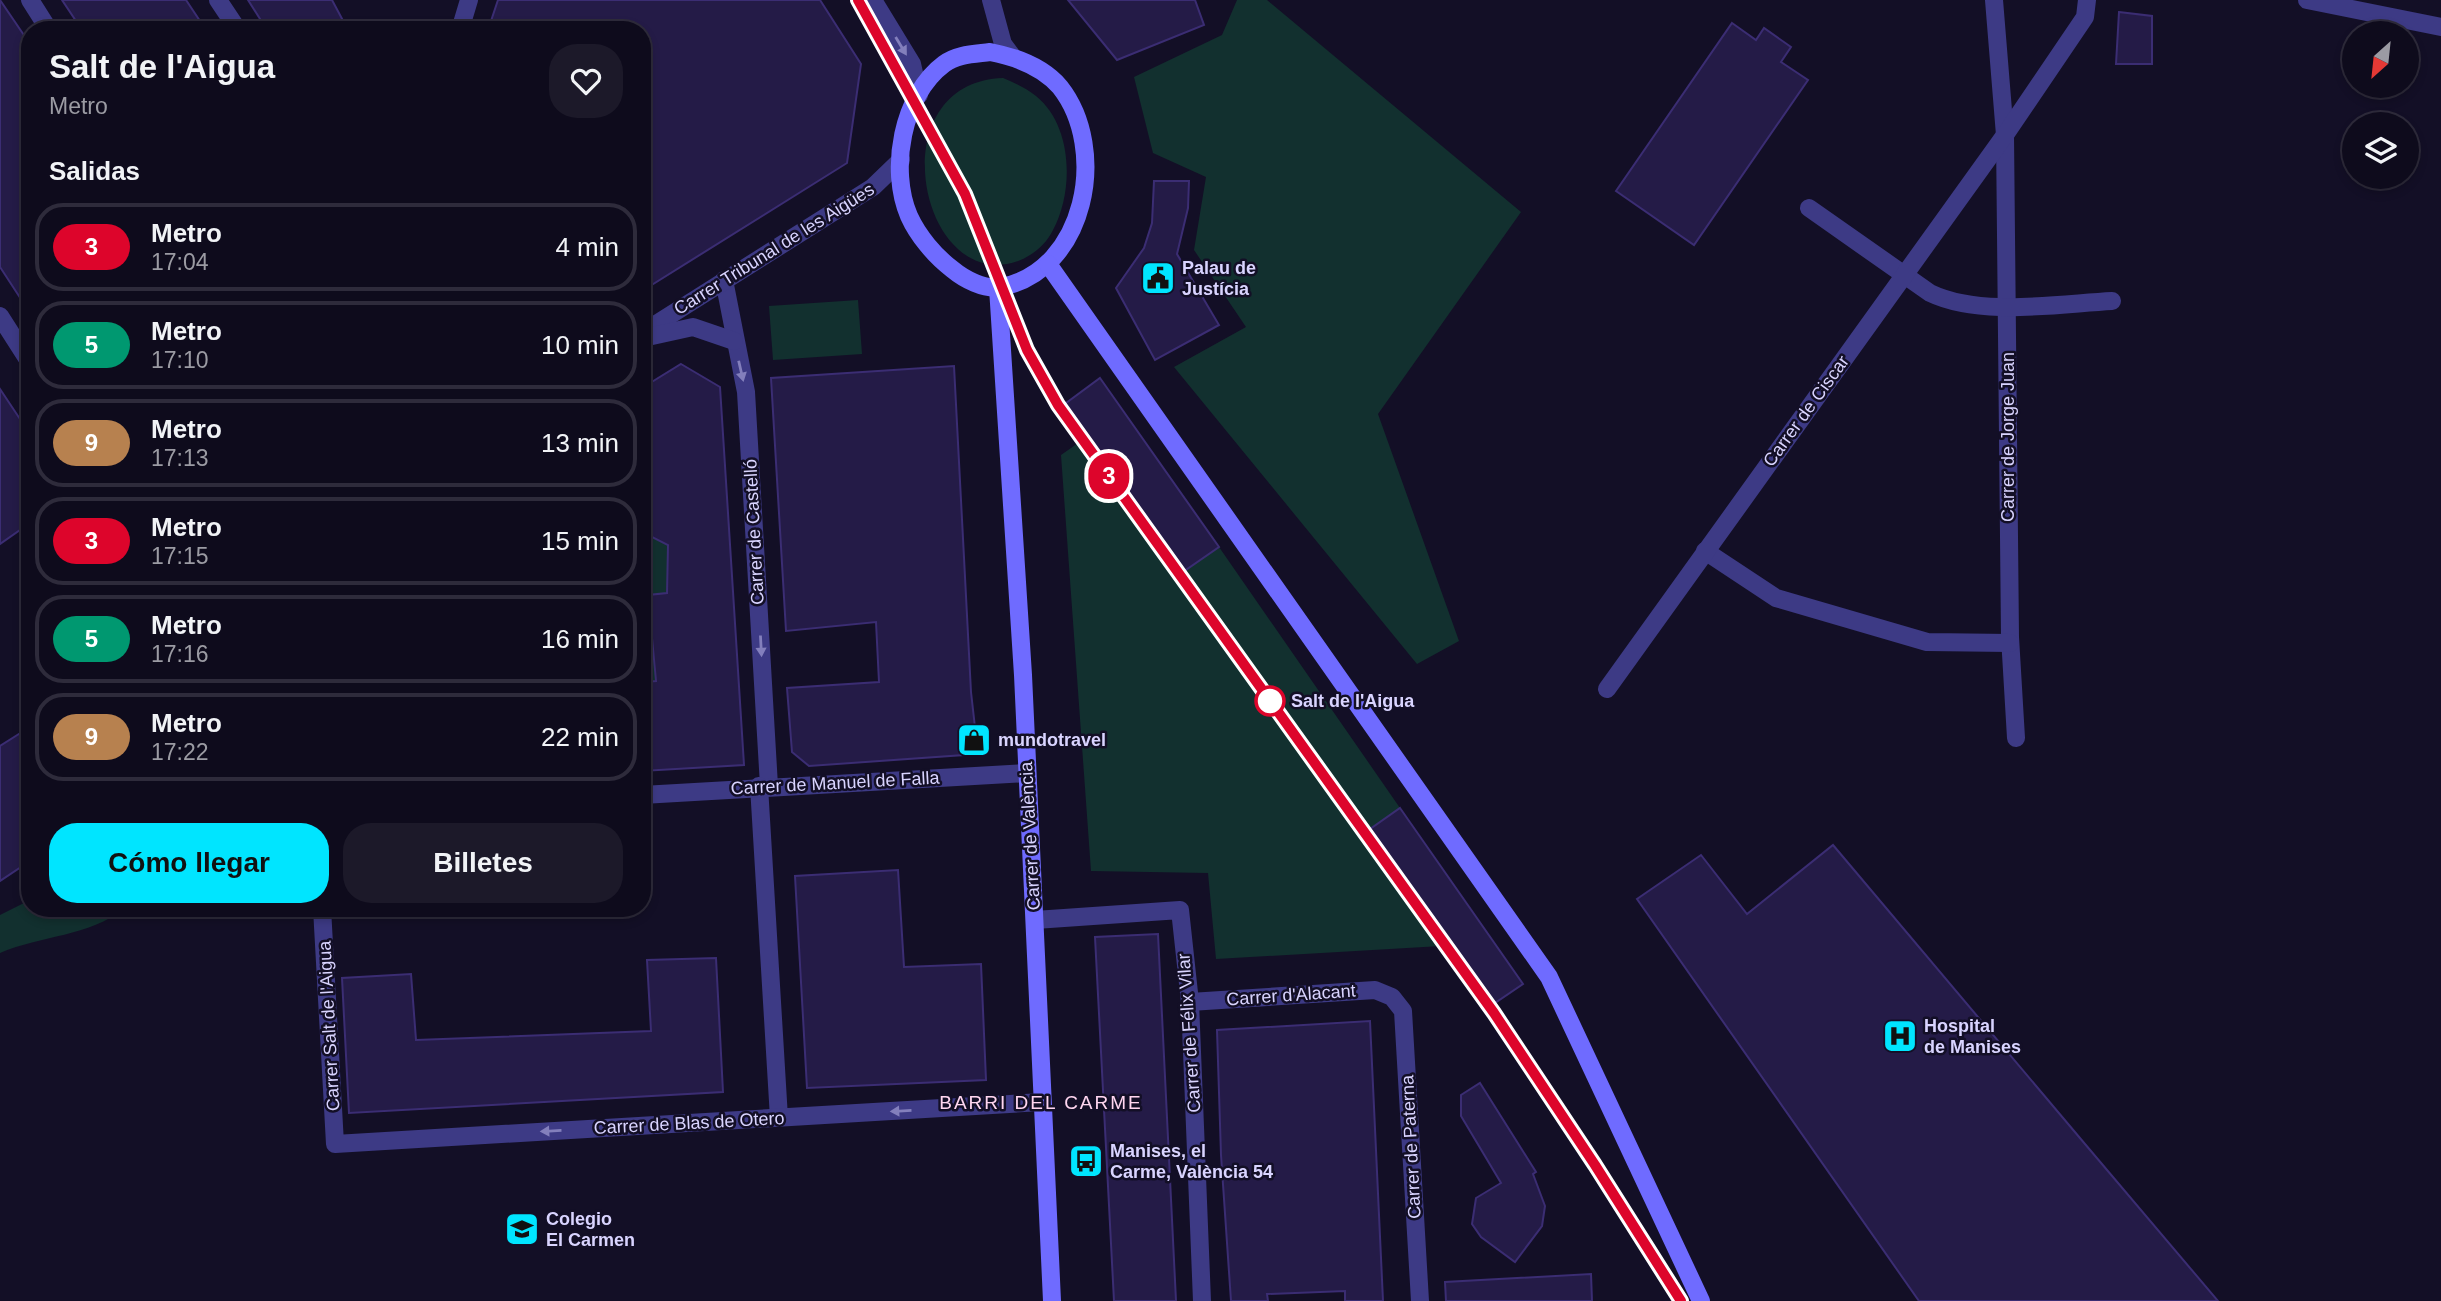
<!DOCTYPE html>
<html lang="es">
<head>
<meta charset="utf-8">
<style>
  :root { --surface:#0e0b1c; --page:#1c1929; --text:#f1f3f6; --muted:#9b9ba3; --line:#2e2b3b; --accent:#00e5ff }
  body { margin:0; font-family:Arial,sans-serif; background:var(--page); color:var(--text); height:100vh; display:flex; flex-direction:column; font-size:26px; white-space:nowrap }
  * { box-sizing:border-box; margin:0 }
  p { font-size:23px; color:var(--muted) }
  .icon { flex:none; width:38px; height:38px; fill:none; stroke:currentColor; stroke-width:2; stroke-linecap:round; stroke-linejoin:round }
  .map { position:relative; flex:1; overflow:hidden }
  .details { position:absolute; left:21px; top:21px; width:630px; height:896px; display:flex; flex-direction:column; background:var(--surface); border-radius:28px; box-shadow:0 4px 10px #0003,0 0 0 2px var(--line) }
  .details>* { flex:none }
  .badge { padding:0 14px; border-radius:23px; font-size:24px; line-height:46px }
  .needle { width:46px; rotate:207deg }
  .controls { position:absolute; left:2342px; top:21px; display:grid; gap:14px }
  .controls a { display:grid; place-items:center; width:77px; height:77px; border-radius:50%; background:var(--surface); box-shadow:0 4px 10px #0003,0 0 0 2px var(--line); font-size:35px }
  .map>.badge { position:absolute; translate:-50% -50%; box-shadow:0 0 0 4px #fff }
  h2 { padding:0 28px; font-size:26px; line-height:63px }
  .round { display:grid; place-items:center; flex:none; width:74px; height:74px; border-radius:28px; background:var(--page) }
  .summary { display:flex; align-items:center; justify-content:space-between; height:119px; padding:0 28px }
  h1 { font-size:33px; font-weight:700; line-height:52px }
  .primary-button { display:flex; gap:14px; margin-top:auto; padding:14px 28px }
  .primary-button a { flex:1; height:80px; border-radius:28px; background:var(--accent); color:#111; font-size:28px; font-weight:700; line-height:80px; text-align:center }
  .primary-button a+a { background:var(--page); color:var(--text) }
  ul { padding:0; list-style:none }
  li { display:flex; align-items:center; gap:21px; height:88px; margin:0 14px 10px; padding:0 14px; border:4px solid var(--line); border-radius:28px }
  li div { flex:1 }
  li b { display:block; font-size:26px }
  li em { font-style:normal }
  li .badge { min-width:77px; font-weight:700; text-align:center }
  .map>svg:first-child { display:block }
</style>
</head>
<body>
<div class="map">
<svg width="2441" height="1301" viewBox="0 0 2441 1301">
  <rect width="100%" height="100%" fill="#130f26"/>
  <g fill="#12302f">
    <polygon points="1237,0 1267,0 1521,212 1378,414 1459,641 1417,664 1174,367 1246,327 1194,250 1206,177 1153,153 1134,77 1222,35"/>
    <path d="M 1003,78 C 1015,83 1026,88 1036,96 C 1073,126 1074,191 1053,230 C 1045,247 1026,261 1007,264 C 916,279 882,82 1003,78 Z"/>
    <polygon points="858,300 862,354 773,360 769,306"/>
    <polygon points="1081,441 1177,576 1219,547 1400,808 1363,835 1441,946 1216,959 1208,873 1091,871 1061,455"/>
    <polygon points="642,532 668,545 667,593 648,596 656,681 642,682"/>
    <path d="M 30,900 L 30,908 L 125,908 C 88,937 42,935 0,953 L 0,915 Z"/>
  </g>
  <g fill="#241b47" stroke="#3b2d73" stroke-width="2">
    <polygon points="0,0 30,44 30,313 0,267"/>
    <polygon points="62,0 186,0 206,30 82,30"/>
    <polygon points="248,0 332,0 348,30 267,30"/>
    <polygon points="498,0 820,0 861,64 847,163 642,291 642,30 488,30"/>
    <polygon points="1068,0 1195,0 1204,25 1117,60"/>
    <polygon points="2119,12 2152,16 2152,64 2116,64"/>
    <polygon points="1732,23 1756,40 1764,28 1791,47 1781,62 1808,80 1694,245 1616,191"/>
    <polygon points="1154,181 1189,181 1188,208 1177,254 1219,325 1155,360 1116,288 1144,248 1152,223"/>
    <polygon points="681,364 720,387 744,765 642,771 642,682 656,681 648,595 667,593 668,545 642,532 642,388"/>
    <polygon points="954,366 971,692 978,754 809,766 792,752 787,688 879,682 876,622 786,631 771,378"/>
    <polygon points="1100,378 1219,547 1177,576 1058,409"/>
    <polygon points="0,389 30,434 30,523 0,544"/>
    <polygon points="30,727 30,861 0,881 0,746"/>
    <polygon points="1400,808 1523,984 1486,1009 1363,834"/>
    <polygon points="1833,845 2085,1144 2218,1301 1919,1301 1637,899 1701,855 1747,914"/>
    <polygon points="898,870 904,967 981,964 986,1080 807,1088 795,876"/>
    <polygon points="1158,934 1176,1301 1114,1301 1095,937"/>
    <polygon points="716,958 723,1092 349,1113 342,978 411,974 416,1040 651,1031 647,960"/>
    <polygon points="1370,1021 1383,1301 1345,1301 1345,1291 1267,1294 1268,1301 1231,1301 1221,1155 1217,1030"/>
    <polygon points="1480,1083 1536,1172 1533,1174 1545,1206 1542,1226 1515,1262 1481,1237 1472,1224 1476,1198 1501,1183 1461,1116 1461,1095"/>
    <polygon points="1591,1274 1592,1301 1446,1301 1445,1282"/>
  </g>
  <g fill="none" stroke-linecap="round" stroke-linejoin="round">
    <polyline stroke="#3d3a85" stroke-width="18" points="460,30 469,0"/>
    <g stroke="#3d3a85" stroke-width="18">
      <polyline points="30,0 49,30"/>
      <polyline points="218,0 238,30"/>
      <polyline points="1994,0 2005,135 2010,637 2016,738"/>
      <path d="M 1809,208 L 1930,293 C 1980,317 2057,304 2112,301"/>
      <polyline points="724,280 746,392 769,786"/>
      <polyline points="0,316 30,363"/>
      <polyline points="642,333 873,187 901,160"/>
      <polyline points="643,338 693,327 734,341"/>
      <polyline points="1705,551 1776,598 1927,642 2010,643"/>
      <polyline points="1607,689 2005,135 2085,17 2087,0"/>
      <polyline points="759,786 779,1118"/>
      <polyline points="642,795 1027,773"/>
      <polyline points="322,908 335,1144 1042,1102"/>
      <polyline points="1035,920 1180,910 1190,1002 1202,1301"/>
      <polyline points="1190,1002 1375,990 1392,997 1403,1011 1420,1301"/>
    </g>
    <g stroke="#3d3a85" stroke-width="18">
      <polyline points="873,0 912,64 919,95"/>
      <polyline points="991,0 1003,44 1012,56"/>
      <polyline points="2307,0 2441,27"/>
    </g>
    <g stroke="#6f6bff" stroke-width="18">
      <path d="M 990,52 C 1016,57 1042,66 1060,87 C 1109,149 1086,271 1001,287 C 984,290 964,279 952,269 C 935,256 918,236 909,216 C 889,170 902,95 944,64 C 957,54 975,54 990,52 Z"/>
      <polyline points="1048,264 1549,977 1701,1301"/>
      <polyline points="998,288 1023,675 1052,1301"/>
    </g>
  </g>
  <defs><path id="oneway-solid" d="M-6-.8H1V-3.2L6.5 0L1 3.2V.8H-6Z" transform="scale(1.75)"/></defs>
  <g fill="#837fbc">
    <use href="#oneway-solid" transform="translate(901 46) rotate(59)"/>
    <use href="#oneway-solid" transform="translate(741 371) rotate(77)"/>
    <use href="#oneway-solid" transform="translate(761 646) rotate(87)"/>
    <use href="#oneway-solid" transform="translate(901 1111) rotate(177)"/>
    <use href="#oneway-solid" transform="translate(551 1131) rotate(177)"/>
  </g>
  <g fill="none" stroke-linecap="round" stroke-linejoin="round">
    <g stroke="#fff" stroke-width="16">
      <polyline id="line" points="858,0 965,194 1027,350 1058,405 1494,1013 1595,1165 1681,1301"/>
    </g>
    <use href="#line" stroke="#dd052b" stroke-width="10"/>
  </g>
  <defs>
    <g id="civic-square" transform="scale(1.75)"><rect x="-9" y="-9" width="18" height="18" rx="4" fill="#00e5ff" stroke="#130f26"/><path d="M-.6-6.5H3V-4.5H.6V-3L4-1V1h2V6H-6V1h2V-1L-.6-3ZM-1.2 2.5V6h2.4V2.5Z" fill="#111"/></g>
    <g id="shop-square" transform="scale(1.75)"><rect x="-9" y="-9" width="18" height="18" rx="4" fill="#00e5ff" stroke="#130f26"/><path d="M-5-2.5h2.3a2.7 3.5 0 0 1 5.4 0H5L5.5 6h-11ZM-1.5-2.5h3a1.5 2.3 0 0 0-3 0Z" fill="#111"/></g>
    <g id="hospital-square" transform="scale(1.75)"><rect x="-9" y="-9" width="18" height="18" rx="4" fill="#00e5ff" stroke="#130f26"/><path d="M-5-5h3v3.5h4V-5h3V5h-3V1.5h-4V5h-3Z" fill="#111"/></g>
    <g id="bus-square" transform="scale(1.75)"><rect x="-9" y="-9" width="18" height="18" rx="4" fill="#00e5ff" stroke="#130f26"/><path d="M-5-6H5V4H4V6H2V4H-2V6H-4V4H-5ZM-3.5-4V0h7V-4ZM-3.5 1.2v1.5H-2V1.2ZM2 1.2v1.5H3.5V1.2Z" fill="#111"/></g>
    <g id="school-square" transform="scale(1.75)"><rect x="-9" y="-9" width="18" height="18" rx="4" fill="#00e5ff" stroke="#130f26"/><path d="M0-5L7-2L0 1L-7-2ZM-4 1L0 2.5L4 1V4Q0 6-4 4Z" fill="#111"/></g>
  </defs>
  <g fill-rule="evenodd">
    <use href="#civic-square" x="1158" y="278"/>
    <use href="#shop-square" x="974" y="740"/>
    <use href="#hospital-square" x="1900" y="1036"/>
    <use href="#bus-square" x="1086" y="1161"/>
    <use href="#school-square" x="522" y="1229"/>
  </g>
  <circle fill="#fff" stroke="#dd052b" stroke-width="3.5" cx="1270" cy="701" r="14"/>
  <g text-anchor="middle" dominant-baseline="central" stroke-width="5" stroke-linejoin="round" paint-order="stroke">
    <g font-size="18" fill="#d9d4ff" stroke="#130f26">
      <text transform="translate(774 249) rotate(-32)">Carrer Tribunal de les Aigües</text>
      <text transform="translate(1806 411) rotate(-54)">Carrer de Ciscar</text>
      <text transform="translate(2008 437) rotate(-90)">Carrer de Jorge Juan</text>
      <text transform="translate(754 532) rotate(-93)">Carrer de Castelló</text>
      <text transform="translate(835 783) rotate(-3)">Carrer de Manuel de Falla</text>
      <text transform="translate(1030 836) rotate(-93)">Carrer de València</text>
      <text transform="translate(1291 995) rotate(-4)">Carrer d'Alacant</text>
      <text transform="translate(329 1026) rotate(-93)">Carrer Salt de l'Aigua</text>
      <text transform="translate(1189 1033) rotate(-94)">Carrer de Félix Vilar</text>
      <text transform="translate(689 1123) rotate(-3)">Carrer de Blas de Otero</text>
      <text transform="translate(1411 1147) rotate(-93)">Carrer de Paterna</text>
    </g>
    <g font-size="18" font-weight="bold" fill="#d9d4ff" stroke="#130f26" text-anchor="start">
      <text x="1182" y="268">Palau de<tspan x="1182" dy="21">Justícia</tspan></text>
      <text x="998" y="740">mundotravel</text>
      <text x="1924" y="1026">Hospital<tspan x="1924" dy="21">de Manises</tspan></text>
      <text x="1110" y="1151">Manises, el<tspan x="1110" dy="21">Carme, València 54</tspan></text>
      <text x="546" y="1219">Colegio<tspan x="546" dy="21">El Carmen</tspan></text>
    </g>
    <g font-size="18" font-weight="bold" fill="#d9d4ff" stroke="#130f26" text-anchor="start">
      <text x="1291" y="701">Salt de l'Aigua</text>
    </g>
    <g font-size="19" letter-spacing="2" fill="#ffd6f0" stroke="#130f26">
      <text x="1041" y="1102">BARRI DEL CARME</text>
    </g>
  </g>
</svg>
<div class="controls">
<a><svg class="needle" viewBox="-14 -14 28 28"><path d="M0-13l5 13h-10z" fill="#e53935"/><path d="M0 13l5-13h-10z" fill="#9b9ba3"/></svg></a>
<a><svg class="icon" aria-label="layers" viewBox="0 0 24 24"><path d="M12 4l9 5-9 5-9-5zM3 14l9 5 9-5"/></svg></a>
</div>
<b class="badge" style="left:1109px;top:476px;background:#dd052b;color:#fff">3</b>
<section class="details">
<div class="summary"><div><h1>Salt de l'Aigua</h1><p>Metro</p></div><a class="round"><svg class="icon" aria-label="heart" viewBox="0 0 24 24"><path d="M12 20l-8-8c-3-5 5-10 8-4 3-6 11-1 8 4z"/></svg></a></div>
<h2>Salidas</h2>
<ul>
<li><span class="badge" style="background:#dd052b;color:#fff">3</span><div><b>Metro</b><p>17:04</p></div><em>4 min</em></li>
<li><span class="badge" style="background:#009870;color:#fff">5</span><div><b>Metro</b><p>17:10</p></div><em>10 min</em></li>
<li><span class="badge" style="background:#b7814f;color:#fff">9</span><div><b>Metro</b><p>17:13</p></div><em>13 min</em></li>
<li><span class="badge" style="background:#dd052b;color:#fff">3</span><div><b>Metro</b><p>17:15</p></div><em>15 min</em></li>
<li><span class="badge" style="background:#009870;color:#fff">5</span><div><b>Metro</b><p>17:16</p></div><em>16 min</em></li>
<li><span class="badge" style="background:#b7814f;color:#fff">9</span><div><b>Metro</b><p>17:22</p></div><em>22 min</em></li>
</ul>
<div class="primary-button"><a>Cómo llegar</a><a>Billetes</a></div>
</section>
</div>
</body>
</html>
